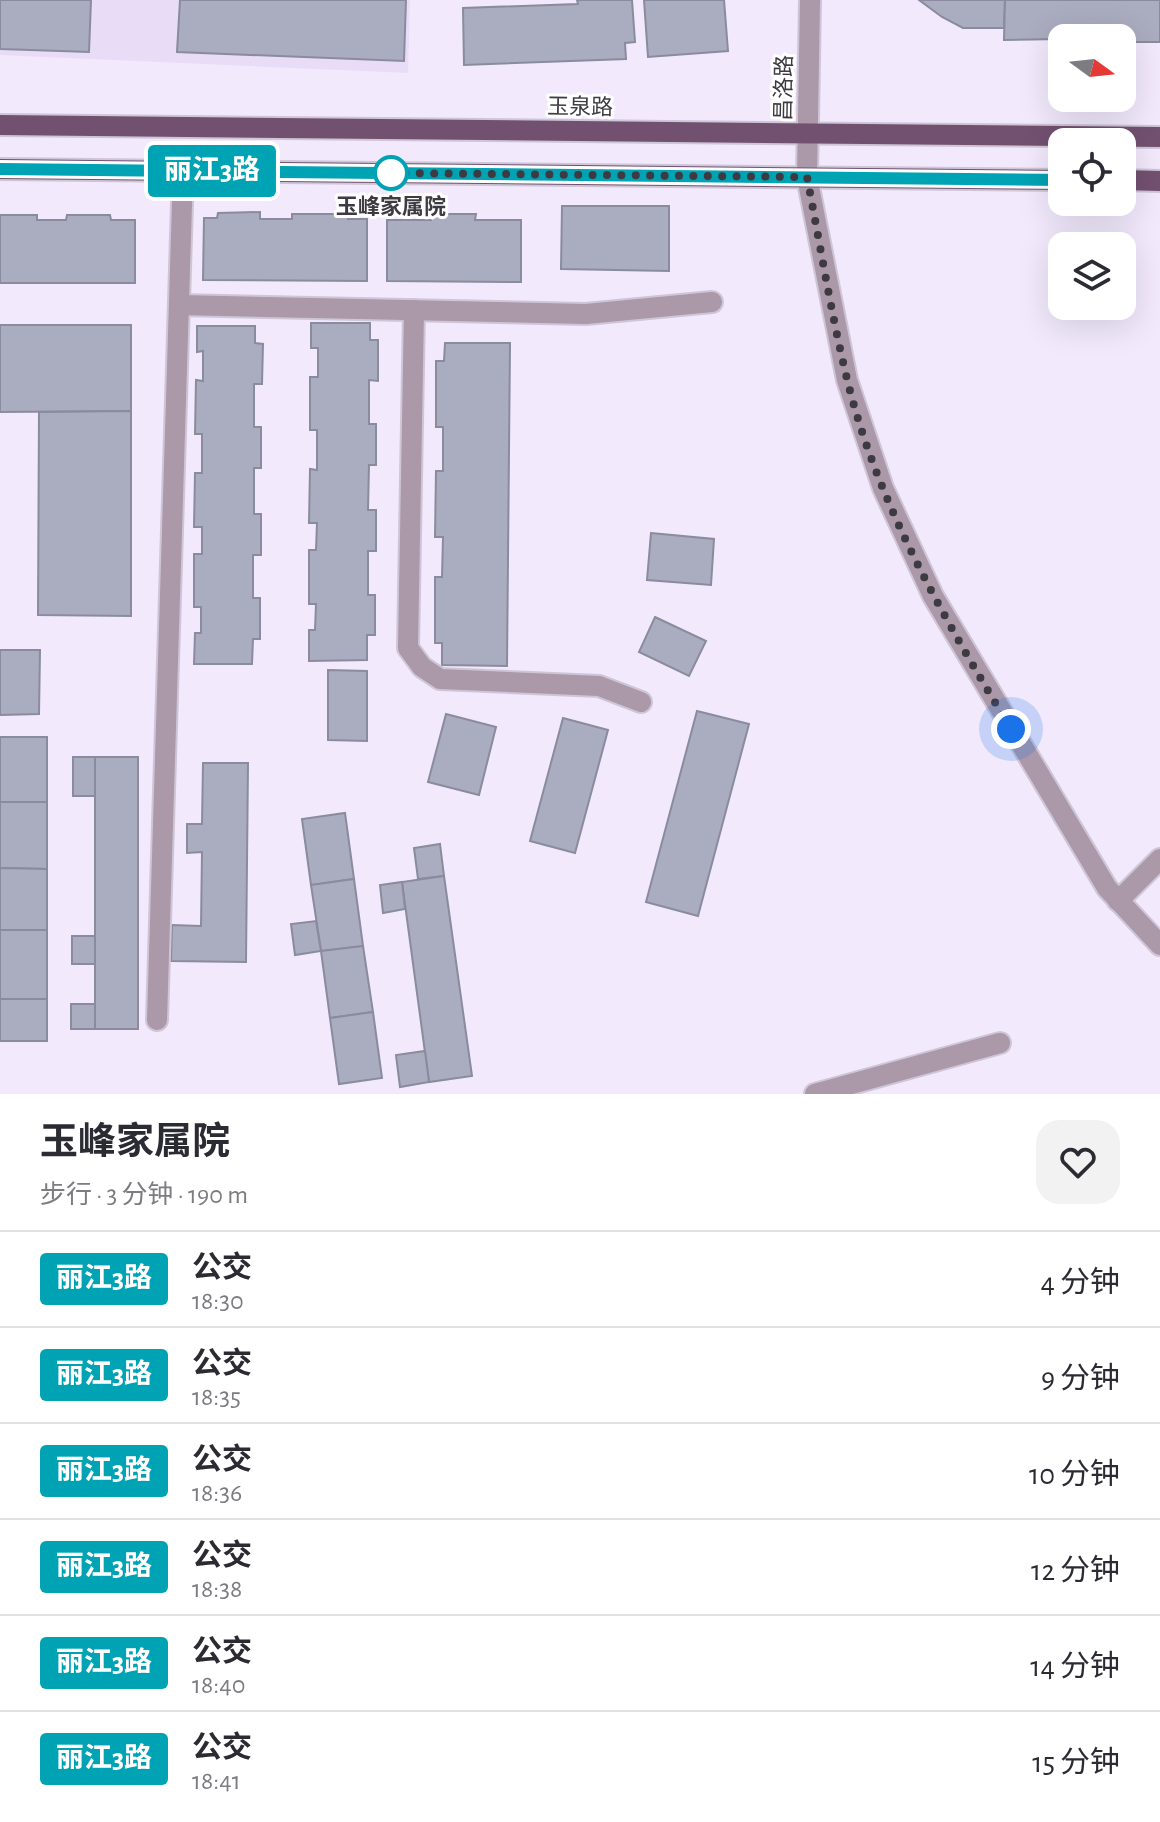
<!DOCTYPE html>
<html lang="zh">
<head>
<meta charset="utf-8">
<style>
  :root { --surface:#fff; --page:#f2f2f3; --text:#2b2b33; --muted:#7c7c81; --line:#e1e1e2 }
  body { margin:0; font-family:"Alegreya Sans","Noto Sans SC",sans-serif; background:var(--page); color:var(--text); height:100vh; display:flex; flex-direction:column; font-size:30px; white-space:nowrap }
  * { box-sizing:border-box; margin:0 }
  p { font-size:26px; color:var(--muted) }
  .icon { flex:none; width:44px; height:44px; fill:none; stroke:currentColor; stroke-width:2; stroke-linecap:round; stroke-linejoin:round }
  .map { position:relative; height:1094px; overflow:hidden }
  .sheet { display:flex; flex-direction:column; background:var(--surface); flex:1 }
  .sheet>* { flex:none }
  .badge { padding:0 16px; border-radius:6px; font-size:28px; line-height:52px }
  .needle { width:52px; rotate:105deg }
  .fabs { position:absolute; left:1048px; top:24px; display:grid; gap:16px }
  .fabs a { display:grid; place-items:center; width:88px; height:88px; border-radius:16px; background:var(--surface); box-shadow:0 8px 32px #0002; font-size:40px }
  .you { position:absolute; width:40px; height:40px; margin:-20px; border:6px solid #fff; border-radius:50%; background:#1a73e8; box-shadow:0 0 0 12px #1a73e833 }
  .map>.badge { position:absolute; translate:-50% -50%; box-shadow:0 0 0 4px #fff }
  .round { display:grid; place-items:center; flex:none; width:84px; height:84px; border-radius:24px; background:var(--page) }
  .overview { display:flex; align-items:center; justify-content:space-between; height:136px; padding:0 40px }
  h1 { font-size:38px; font-weight:700; line-height:60px }
  ul { padding:0; list-style:none }
  li { display:flex; align-items:center; gap:24px; height:96px; padding:0 40px; border-top:2px solid var(--line) }
  li div { flex:1 }
  li b { display:block; font-size:30px }
  li em { font-style:normal }
  li .badge { min-width:88px; font-weight:700; text-align:center }
  .map>svg:first-child { display:block }
</style>
</head>
<body>
<div class="map">
<svg width="1160" height="1094" viewBox="0 0 1160 1094">
  <rect width="100%" height="100%" fill="#f2e9fd"/>
  <polygon fill="#e8dcf7" points="0,0 410,0 408,73 0,55"/>
  <g fill="#aaacbf" stroke="#8a8b9e" stroke-width="2">
    <polygon points="0,0 91,0 89,52 0,49"/>
    <polygon points="180,0 406,0 404,61 177,52"/>
    <polygon points="577,0 632,0 635,42 625,43 626,59 464,65 463,8 578,4"/>
    <polygon points="644,0 724,0 728,51 648,57"/>
    <polygon points="919,0 1005,0 1004,28 963,28 942,17"/>
    <polygon points="1005,0 1160,0 1160,42 1122,42 1122,38 1004,40"/>
    <polygon points="562,206 669,206 669,271 561,269"/>
    <polygon points="260,212 260,219 292,219 292,214 348,214 348,219 367,219 367,281 203,280 204,218 217,218 218,213"/>
    <polygon points="431,214 476,214 475,220 521,220 521,282 387,281 387,220 431,220"/>
    <polygon points="0,215 37,215 37,220 66,220 67,215 110,215 111,220 135,220 135,283 0,283"/>
    <polygon points="311,323 370,323 370,340 378,340 378,381 369,380 369,424 376,424 376,465 369,465 368,510 376,510 376,551 368,551 368,595 375,595 375,635 367,635 367,660 309,661 309,630 315,630 316,604 309,604 309,550 316,550 317,523 309,523 310,469 317,470 317,430 310,430 310,377 318,377 318,348 311,348"/>
    <polygon points="0,325 131,325 131,411 0,412"/>
    <polygon points="197,326 255,326 255,343 263,344 262,384 254,384 254,427 261,427 261,468 254,468 254,514 261,514 261,555 253,555 253,598 260,598 260,639 253,639 252,664 194,664 195,633 201,633 201,607 194,607 194,554 202,554 202,527 194,527 195,473 202,473 202,434 195,434 196,380 203,381 203,351 197,352"/>
    <polygon points="445,343 510,343 507,666 442,665 442,643 435,643 435,577 442,577 443,537 435,537 436,471 443,471 443,427 436,427 436,361 444,361"/>
    <polygon points="131,411 131,616 38,615 39,412"/>
    <polygon points="651,533 714,539 711,585 647,580"/>
    <polygon points="655,617 706,641 689,676 639,652"/>
    <polygon points="0,650 40,650 39,714 0,715"/>
    <polygon points="328,670 367,671 367,741 328,740"/>
    <polygon points="697,711 749,724 698,916 646,902"/>
    <polygon points="446,714 496,727 479,795 428,782"/>
    <polygon points="563,718 608,730 575,853 530,841"/>
    <rect x="0" y="737" width="47" height="65"/>
    <rect x="73" y="757" width="22" height="39"/>
    <rect x="95" y="757" width="43" height="272"/>
    <polygon points="203,763 248,763 246,962 171,961 172,925 201,926 202,852 187,853 187,824 202,824"/>
    <polygon points="0,802 47,802 47,869 0,868"/>
    <polygon points="345,813 354,879 311,885 302,819"/>
    <polygon points="440,844 444,876 418,879 414,848"/>
    <polygon points="0,868 47,869 47,930 0,930"/>
    <polygon points="444,876 472,1076 429,1082 402,882"/>
    <polygon points="354,879 363,946 321,951 311,885"/>
    <polygon points="402,882 405,909 383,913 380,885"/>
    <polygon points="316,921 321,951 295,955 291,924"/>
    <rect x="0" y="930" width="47" height="69"/>
    <rect x="72" y="936" width="23" height="28"/>
    <polygon points="363,946 373,1012 330,1018 321,951"/>
    <rect x="0" y="999" width="47" height="42"/>
    <rect x="71" y="1004" width="24" height="25"/>
    <polygon points="373,1012 382,1078 339,1084 330,1018"/>
    <polygon points="425,1051 429,1082 400,1087 396,1055"/>
  </g>
  <g fill="none" stroke-linecap="round" stroke-linejoin="round">
    <g stroke="#cec6d7" stroke-width="24">
      <g id="minor">
        <polyline points="810,0 807,177 847,380 883,488 933,596 1107,888 1160,945"/>
        <polyline points="179,305 586,314 712,302"/>
        <polyline points="414,310 408,648 422,667 440,679 599,686 641,702"/>
        <polyline points="1118,901 1160,859"/>
        <polyline points="157,1020 183,171"/>
        <polyline points="815,1094 1000,1043"/>
      </g>
    </g>
    <g stroke="#cec6d7" stroke-width="24">
      <g id="major">
        <polyline points="0,125 1160,137"/>
        <polyline points="0,169 1062,180"/>
        <polyline points="1122,180 1160,181"/>
      </g>
    </g>
    <use href="#minor" stroke="#ab98a9" stroke-width="20"/>
    <use href="#major" stroke="#725170" stroke-width="20"/>
  </g>
  <g fill="none" stroke-linecap="round" stroke-linejoin="round">
    <g stroke="#fff" stroke-width="18">
      <polyline id="line" points="0,169 1062,180"/>
    </g>
    <use href="#line" stroke="#00a3b4" stroke-width="12"/>
    <path stroke="#3d3a41" stroke-width="8" stroke-dasharray="0 14.4" d="M 391,173 L 807,177 C 820,244 831,313 847,379 C 878,506 944,618 1011,729"/>
  </g>
  <circle fill="#fff" stroke="#00a3b4" stroke-width="4" cx="391" cy="173" r="16"/>
  <g text-anchor="middle" dominant-baseline="central" stroke-width="6" stroke-linejoin="round" paint-order="stroke">
    <g font-size="22" fill="#3d3a41" stroke="#fff">
      <text transform="translate(784 88) rotate(-89)">昌洛路</text>
      <text transform="translate(580 107) rotate(1)">玉泉路</text>
    </g>
    <g font-size="22" font-weight="bold" fill="#3d3a41" stroke="#fff">
      <text x="391" y="207">玉峰家属院</text>
    </g>
  </g>
</svg>
<div class="fabs">
<a><svg class="needle" viewBox="-14 -14 28 28"><path d="M0-13l5 13h-10z" fill="#e53935"/><path d="M0 13l5-13h-10z" fill="#7c7c81"/></svg></a>
<a><svg class="icon" aria-label="locate" viewBox="0 0 24 24"><circle cx="12" cy="12" r="6"/><path d="M12 2v4M12 18v4M2 12h4M18 12h4"/></svg></a>
<a><svg class="icon" aria-label="layers" viewBox="0 0 24 24"><path d="M12 4l9 5-9 5-9-5zM3 14l9 5 9-5"/></svg></a>
</div>
<div class="you" style="left:1011px;top:729px"></div>
<b class="badge" style="left:212px;top:171px;background:#00a3b4;color:#fff">丽江3路</b>
</div>
<section class="sheet">
<div class="overview"><div><h1>玉峰家属院</h1><p>步行 · 3 分钟 · 190 m</p></div><a class="round"><svg class="icon" aria-label="heart" viewBox="0 0 24 24"><path d="M12 20l-8-8c-3-5 5-10 8-4 3-6 11-1 8 4z"/></svg></a></div>
<ul>
<li><span class="badge" style="background:#00a3b4;color:#fff">丽江3路</span><div><b>公交</b><p>18:30</p></div><em>4 分钟</em></li>
<li><span class="badge" style="background:#00a3b4;color:#fff">丽江3路</span><div><b>公交</b><p>18:35</p></div><em>9 分钟</em></li>
<li><span class="badge" style="background:#00a3b4;color:#fff">丽江3路</span><div><b>公交</b><p>18:36</p></div><em>10 分钟</em></li>
<li><span class="badge" style="background:#00a3b4;color:#fff">丽江3路</span><div><b>公交</b><p>18:38</p></div><em>12 分钟</em></li>
<li><span class="badge" style="background:#00a3b4;color:#fff">丽江3路</span><div><b>公交</b><p>18:40</p></div><em>14 分钟</em></li>
<li><span class="badge" style="background:#00a3b4;color:#fff">丽江3路</span><div><b>公交</b><p>18:41</p></div><em>15 分钟</em></li>
</ul>
</section>
</body>
</html>
